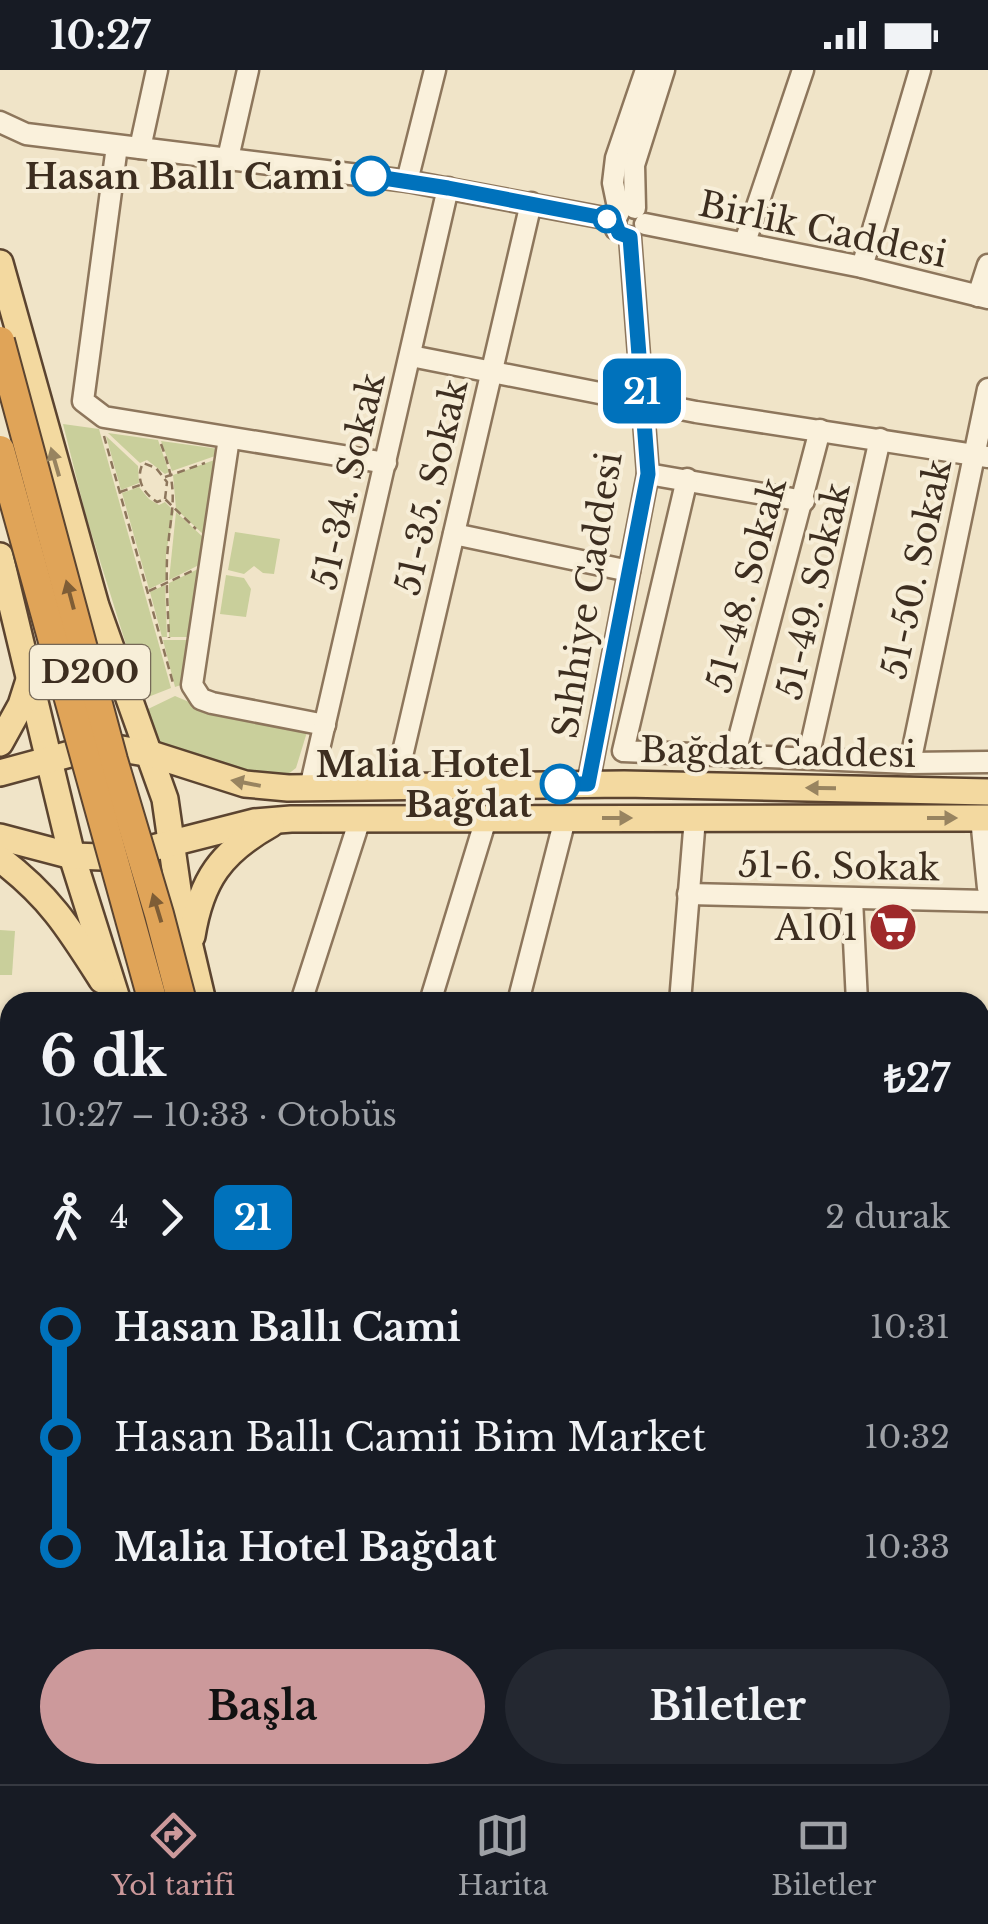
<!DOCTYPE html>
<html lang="tr">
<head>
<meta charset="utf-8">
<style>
  :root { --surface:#171b24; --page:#242831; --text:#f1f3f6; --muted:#9ea1a6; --line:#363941; --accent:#cc999b }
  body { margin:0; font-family:"Libre Baskerville",serif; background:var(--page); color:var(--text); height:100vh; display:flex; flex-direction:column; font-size:38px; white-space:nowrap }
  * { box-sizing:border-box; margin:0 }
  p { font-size:32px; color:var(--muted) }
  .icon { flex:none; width:55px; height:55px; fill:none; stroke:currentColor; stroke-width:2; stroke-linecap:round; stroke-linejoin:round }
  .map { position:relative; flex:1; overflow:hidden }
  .drawer { position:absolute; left:0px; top:922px; width:990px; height:792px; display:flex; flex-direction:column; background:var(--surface); border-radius:30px 30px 0 0; box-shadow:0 2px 8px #0004 }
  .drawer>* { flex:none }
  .badge { padding:0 20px; border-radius:15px; font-size:35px; line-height:65px }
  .map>.badge { position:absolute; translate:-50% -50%; box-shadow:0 0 0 5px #fff }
  .legs { display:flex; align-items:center; gap:15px; height:110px; padding:0 40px; font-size:32px }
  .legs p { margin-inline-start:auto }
  .overview { display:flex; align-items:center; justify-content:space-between; height:170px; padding:0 40px }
  h1 { font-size:55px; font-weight:800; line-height:75px }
  .cta { display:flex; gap:20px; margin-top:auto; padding:20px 40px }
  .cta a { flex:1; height:115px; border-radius:60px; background:var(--accent); color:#111; font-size:40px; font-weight:800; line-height:115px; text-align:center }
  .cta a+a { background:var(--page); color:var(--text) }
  ul { padding:0 40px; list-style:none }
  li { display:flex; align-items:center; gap:35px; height:110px; font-size:38px }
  li i { display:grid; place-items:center; width:15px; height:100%; margin:0 12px; background:currentColor }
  li i::after { content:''; width:25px; height:25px; margin:-12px; border:8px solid; border-radius:50%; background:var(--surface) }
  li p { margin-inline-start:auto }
  li:first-child i { background:linear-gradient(#0000 50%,currentColor 0) }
  li:last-child i { background:linear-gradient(currentColor 50%,#0000 0) }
  .status { display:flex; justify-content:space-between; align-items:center; height:70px; padding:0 50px; background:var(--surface); direction:ltr }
  .status svg { height:28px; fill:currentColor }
  .tabs { display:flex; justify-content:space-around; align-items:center; height:140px; border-top:2px solid var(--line); background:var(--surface); font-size:28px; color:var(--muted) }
  .tabs a { display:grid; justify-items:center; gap:5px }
  .tabs .active { color:var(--accent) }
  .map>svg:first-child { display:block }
</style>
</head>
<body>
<div class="status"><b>10:27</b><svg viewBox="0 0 49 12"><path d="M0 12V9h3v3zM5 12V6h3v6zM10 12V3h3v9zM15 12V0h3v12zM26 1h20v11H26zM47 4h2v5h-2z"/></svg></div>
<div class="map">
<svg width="988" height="1714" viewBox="0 0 988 1714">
  <defs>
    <pattern id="farmland-dots" width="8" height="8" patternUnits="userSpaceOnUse" patternTransform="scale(2.5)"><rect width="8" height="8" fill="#e6deb5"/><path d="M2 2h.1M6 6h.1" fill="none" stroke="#c6bf9b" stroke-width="1.8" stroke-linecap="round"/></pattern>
  </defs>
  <rect width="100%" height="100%" fill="#f0e4c8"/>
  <polygon fill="url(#farmland-dots)" points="980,1630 988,1630 988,1714 609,1714 608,1705 980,1705"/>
  <g fill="#c9cf9b">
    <polygon points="63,354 99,359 171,618 143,629 86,446"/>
    <polygon points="108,363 158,370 169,402 165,404 147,390 140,393"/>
    <polygon points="106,366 138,396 139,413 121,420"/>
    <polygon points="161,371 219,379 218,385 172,401"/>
    <polygon points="217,389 204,465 176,439 173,405"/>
    <polygon points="139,417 149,429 159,435 165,432 174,441 166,483 166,511 149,519 122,423"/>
    <polygon points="176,442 204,468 199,495 169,510"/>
    <polygon points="235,462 280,469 274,504 263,503 254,496 244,504 228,500"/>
    <polygon points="198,499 188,567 169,567 169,513"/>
    <polygon points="226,505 244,508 251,519 246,547 220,544"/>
    <polygon points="165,515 167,567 162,567 150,522"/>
    <polygon points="163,570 187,570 181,615 175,617"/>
    <path d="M 175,626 L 208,640 L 307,662 L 296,698 L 283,708 C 259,703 171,687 158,670 C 152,662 149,649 146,640 Z"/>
    <polygon points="0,860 15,861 12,905 0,905"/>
  </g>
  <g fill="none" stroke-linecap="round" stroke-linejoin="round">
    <g stroke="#6f938a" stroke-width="5">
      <polyline points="980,1541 988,1543"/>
      <polyline points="0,1599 10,1602"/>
    </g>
    <g stroke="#8d765c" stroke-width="25">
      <g id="minor">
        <polyline points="0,52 26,64 407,111 615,150"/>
        <polyline points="117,76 83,331 104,347 386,393"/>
        <polyline points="140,78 157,0"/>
        <polyline points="228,88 248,0"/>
        <polyline points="407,111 435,0"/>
        <polyline points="635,138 634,95 664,0"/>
        <polyline points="645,154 862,197 988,228"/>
        <polyline points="616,159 615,150 619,142 613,113 616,88 646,0"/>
        <polyline points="745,172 803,0"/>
        <polyline points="862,197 920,0"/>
        <polyline points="978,226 988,195"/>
        <polyline points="411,286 696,342 988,387"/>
        <polyline points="229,368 192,615 201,629 212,633 325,655"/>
        <polyline points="648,404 804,431"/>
        <polyline points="687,409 623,681 910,693 988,692"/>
        <polyline points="454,464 629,501"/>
        <polyline points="734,687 820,360"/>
        <polyline points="808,688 880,369"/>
        <polyline points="910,693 988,319"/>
        <polyline points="588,714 648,404 630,167"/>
        <polyline points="395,716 531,133"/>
        <polyline points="310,718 448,118"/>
        <polyline points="981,748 988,818"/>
        <polyline points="688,824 988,831"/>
        <polyline points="852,829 857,932"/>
        <polyline points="301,932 360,749"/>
        <polyline points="430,932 486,749"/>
        <polyline points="518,932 565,749"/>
        <polyline points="680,932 695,748"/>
        <polyline points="980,953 988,953"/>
        <polyline points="0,1123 10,1124"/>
        <polyline points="980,1176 988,1178"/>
        <polyline points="980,1350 988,1350"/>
        <polyline points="980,1496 988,1496"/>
        <polyline points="980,1590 988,1590"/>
        <polyline points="561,1705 575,1714"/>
        <polyline points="484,1714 510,1705"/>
      </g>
    </g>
    <g stroke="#5b4430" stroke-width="30">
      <g id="major">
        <polyline points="0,193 96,536 165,729 180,834 203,932"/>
        <polyline points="0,486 72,786 118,932"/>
        <polyline points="0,673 21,635 29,610"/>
        <polyline points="0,703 92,678 110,677 151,684 245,714 288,718 624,714 988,722"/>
        <polyline points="0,767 72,786 102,787 125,785 254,752 291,749 988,748"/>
        <path d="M 0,789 C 50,827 69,858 102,910"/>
        <path d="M 192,866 C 201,810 221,782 271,754"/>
      </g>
    </g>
    <g stroke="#5b4430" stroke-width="32">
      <g id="highway">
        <polyline points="335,1705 337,1714"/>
        <polyline points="368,1705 369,1714"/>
      </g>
    </g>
    <g stroke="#8d765c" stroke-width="2.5" stroke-dasharray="8 5" stroke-linecap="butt">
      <polyline points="104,366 173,613"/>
      <path d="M 161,374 C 181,426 170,439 167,489 C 166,516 168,542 169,568"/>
      <polyline points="165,407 205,393"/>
      <polyline points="120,422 140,415"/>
      <path d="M 165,429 L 167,412 L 156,398 L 143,393 C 135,409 143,423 157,432 L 165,429 L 196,459"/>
      <polyline points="149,521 192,501"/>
    </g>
    <use href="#minor" stroke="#faf1dc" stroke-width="20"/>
    <use href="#major" stroke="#f3d9a0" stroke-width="25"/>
    <use href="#highway" stroke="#e0a458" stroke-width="28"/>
    <g stroke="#5b4430" stroke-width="32" stroke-linecap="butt">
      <g id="highway-bridge">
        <polyline points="0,271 113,690 159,844 182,932"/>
        <polyline points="0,380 153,932"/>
      </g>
    </g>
    <use href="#highway-bridge" stroke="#e0a458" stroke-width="28"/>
  </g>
  <defs><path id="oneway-solid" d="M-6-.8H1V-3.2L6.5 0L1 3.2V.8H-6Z" transform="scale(2.5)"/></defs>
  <g fill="#988460">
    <use href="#oneway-solid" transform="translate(55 392) rotate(-106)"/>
    <use href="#oneway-solid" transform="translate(246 713) rotate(-169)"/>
    <use href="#oneway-solid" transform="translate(821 718) rotate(-179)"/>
    <use href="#oneway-solid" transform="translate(617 748)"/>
    <use href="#oneway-solid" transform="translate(942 748)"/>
  </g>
  <g fill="#7e5d36">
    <use href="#oneway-solid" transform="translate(70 525) rotate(-105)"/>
    <use href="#oneway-solid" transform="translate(157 838) rotate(-107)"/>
  </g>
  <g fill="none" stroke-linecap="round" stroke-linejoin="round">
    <g stroke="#fff" stroke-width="22">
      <polyline id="line-1" points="371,106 448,118 614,150 619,163 630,167 648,404 588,714 560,714"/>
    </g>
    <use href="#line-1" stroke="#0072bc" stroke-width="15"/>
  </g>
  <defs>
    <g id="supermarket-disc" transform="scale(2.5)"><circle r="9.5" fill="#9e2a2b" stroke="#f7eed8"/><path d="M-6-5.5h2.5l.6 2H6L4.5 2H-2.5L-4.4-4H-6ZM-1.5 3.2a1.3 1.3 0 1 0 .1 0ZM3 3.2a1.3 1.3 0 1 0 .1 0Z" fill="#fff"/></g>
  </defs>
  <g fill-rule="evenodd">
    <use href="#supermarket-disc" x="893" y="857"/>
  </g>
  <g fill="#fff" stroke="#0072bc" stroke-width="5">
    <circle cx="371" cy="106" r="18"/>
    <circle cx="607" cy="149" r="12"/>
    <circle cx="560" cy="714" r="18"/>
  </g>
  <g text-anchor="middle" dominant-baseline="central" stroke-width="8" stroke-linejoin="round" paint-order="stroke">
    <rect fill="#f7eed8" stroke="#756857" stroke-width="2.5" x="30" y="575" width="120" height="54" rx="8"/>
    <g font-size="32" font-weight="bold" fill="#3d2e20">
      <text x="90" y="602">D200</text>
    </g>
    <g font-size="35" font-weight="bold" fill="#3d2e20" stroke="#f7eed8" text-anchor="end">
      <text x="344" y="106">Hasan Ballı Cami</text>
      <text x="532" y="694">Malia Hotel<tspan x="532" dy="40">Bağdat</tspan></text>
    </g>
    <g font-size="35" fill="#3d2e20" stroke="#f7eed8">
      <text transform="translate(823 159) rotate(12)">Birlik Caddesi</text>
      <text transform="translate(348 411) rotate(-77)">51-34. Sokak</text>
      <text transform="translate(431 417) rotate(-77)">51-35. Sokak</text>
      <text transform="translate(916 499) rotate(-78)">51-50. Sokak</text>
      <text transform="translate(746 515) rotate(-75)">51-48. Sokak</text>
      <text transform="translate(813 521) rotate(-77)">51-49. Sokak</text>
      <text transform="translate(587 525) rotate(-81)">Sıhhiye Caddesi</text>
      <text transform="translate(778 682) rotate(1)">Bağdat Caddesi</text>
      <text transform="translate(839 796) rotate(1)">51-6. Sokak</text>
    </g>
    <g font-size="35" fill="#3d2e20" stroke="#f7eed8" text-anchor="end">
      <text x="858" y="857">A101</text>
    </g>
  </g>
</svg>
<b class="badge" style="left:642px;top:321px;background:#0072bc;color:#fff">21</b>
<section class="drawer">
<div class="overview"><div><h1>6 dk</h1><p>10:27 – 10:33 · Otobüs</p></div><b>₺27</b></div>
<div class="legs"><svg class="icon" aria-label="walk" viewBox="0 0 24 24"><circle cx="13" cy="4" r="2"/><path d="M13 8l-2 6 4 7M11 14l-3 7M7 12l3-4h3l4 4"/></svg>4<svg class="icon" aria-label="forward" viewBox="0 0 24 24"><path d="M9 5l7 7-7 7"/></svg><b class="badge" style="background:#0072bc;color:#fff">21</b><p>2 durak</p></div>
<ul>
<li><i style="color:#0072bc"></i><b>Hasan Ballı Cami</b><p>10:31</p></li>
<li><i style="color:#0072bc"></i><span>Hasan Ballı Camii Bim Market</span><p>10:32</p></li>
<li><i style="color:#0072bc"></i><b>Malia Hotel Bağdat</b><p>10:33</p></li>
</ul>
<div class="cta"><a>Başla</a><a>Biletler</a></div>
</section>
</div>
<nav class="tabs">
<a class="active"><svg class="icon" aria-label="directions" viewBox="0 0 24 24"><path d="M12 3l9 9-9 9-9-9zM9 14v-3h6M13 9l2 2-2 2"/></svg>Yol tarifi</a>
<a><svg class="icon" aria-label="map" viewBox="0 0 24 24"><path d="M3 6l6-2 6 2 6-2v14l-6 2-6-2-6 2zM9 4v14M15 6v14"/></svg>Harita</a>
<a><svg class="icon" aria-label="tickets" viewBox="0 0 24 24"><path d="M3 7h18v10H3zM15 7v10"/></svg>Biletler</a>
</nav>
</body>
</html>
